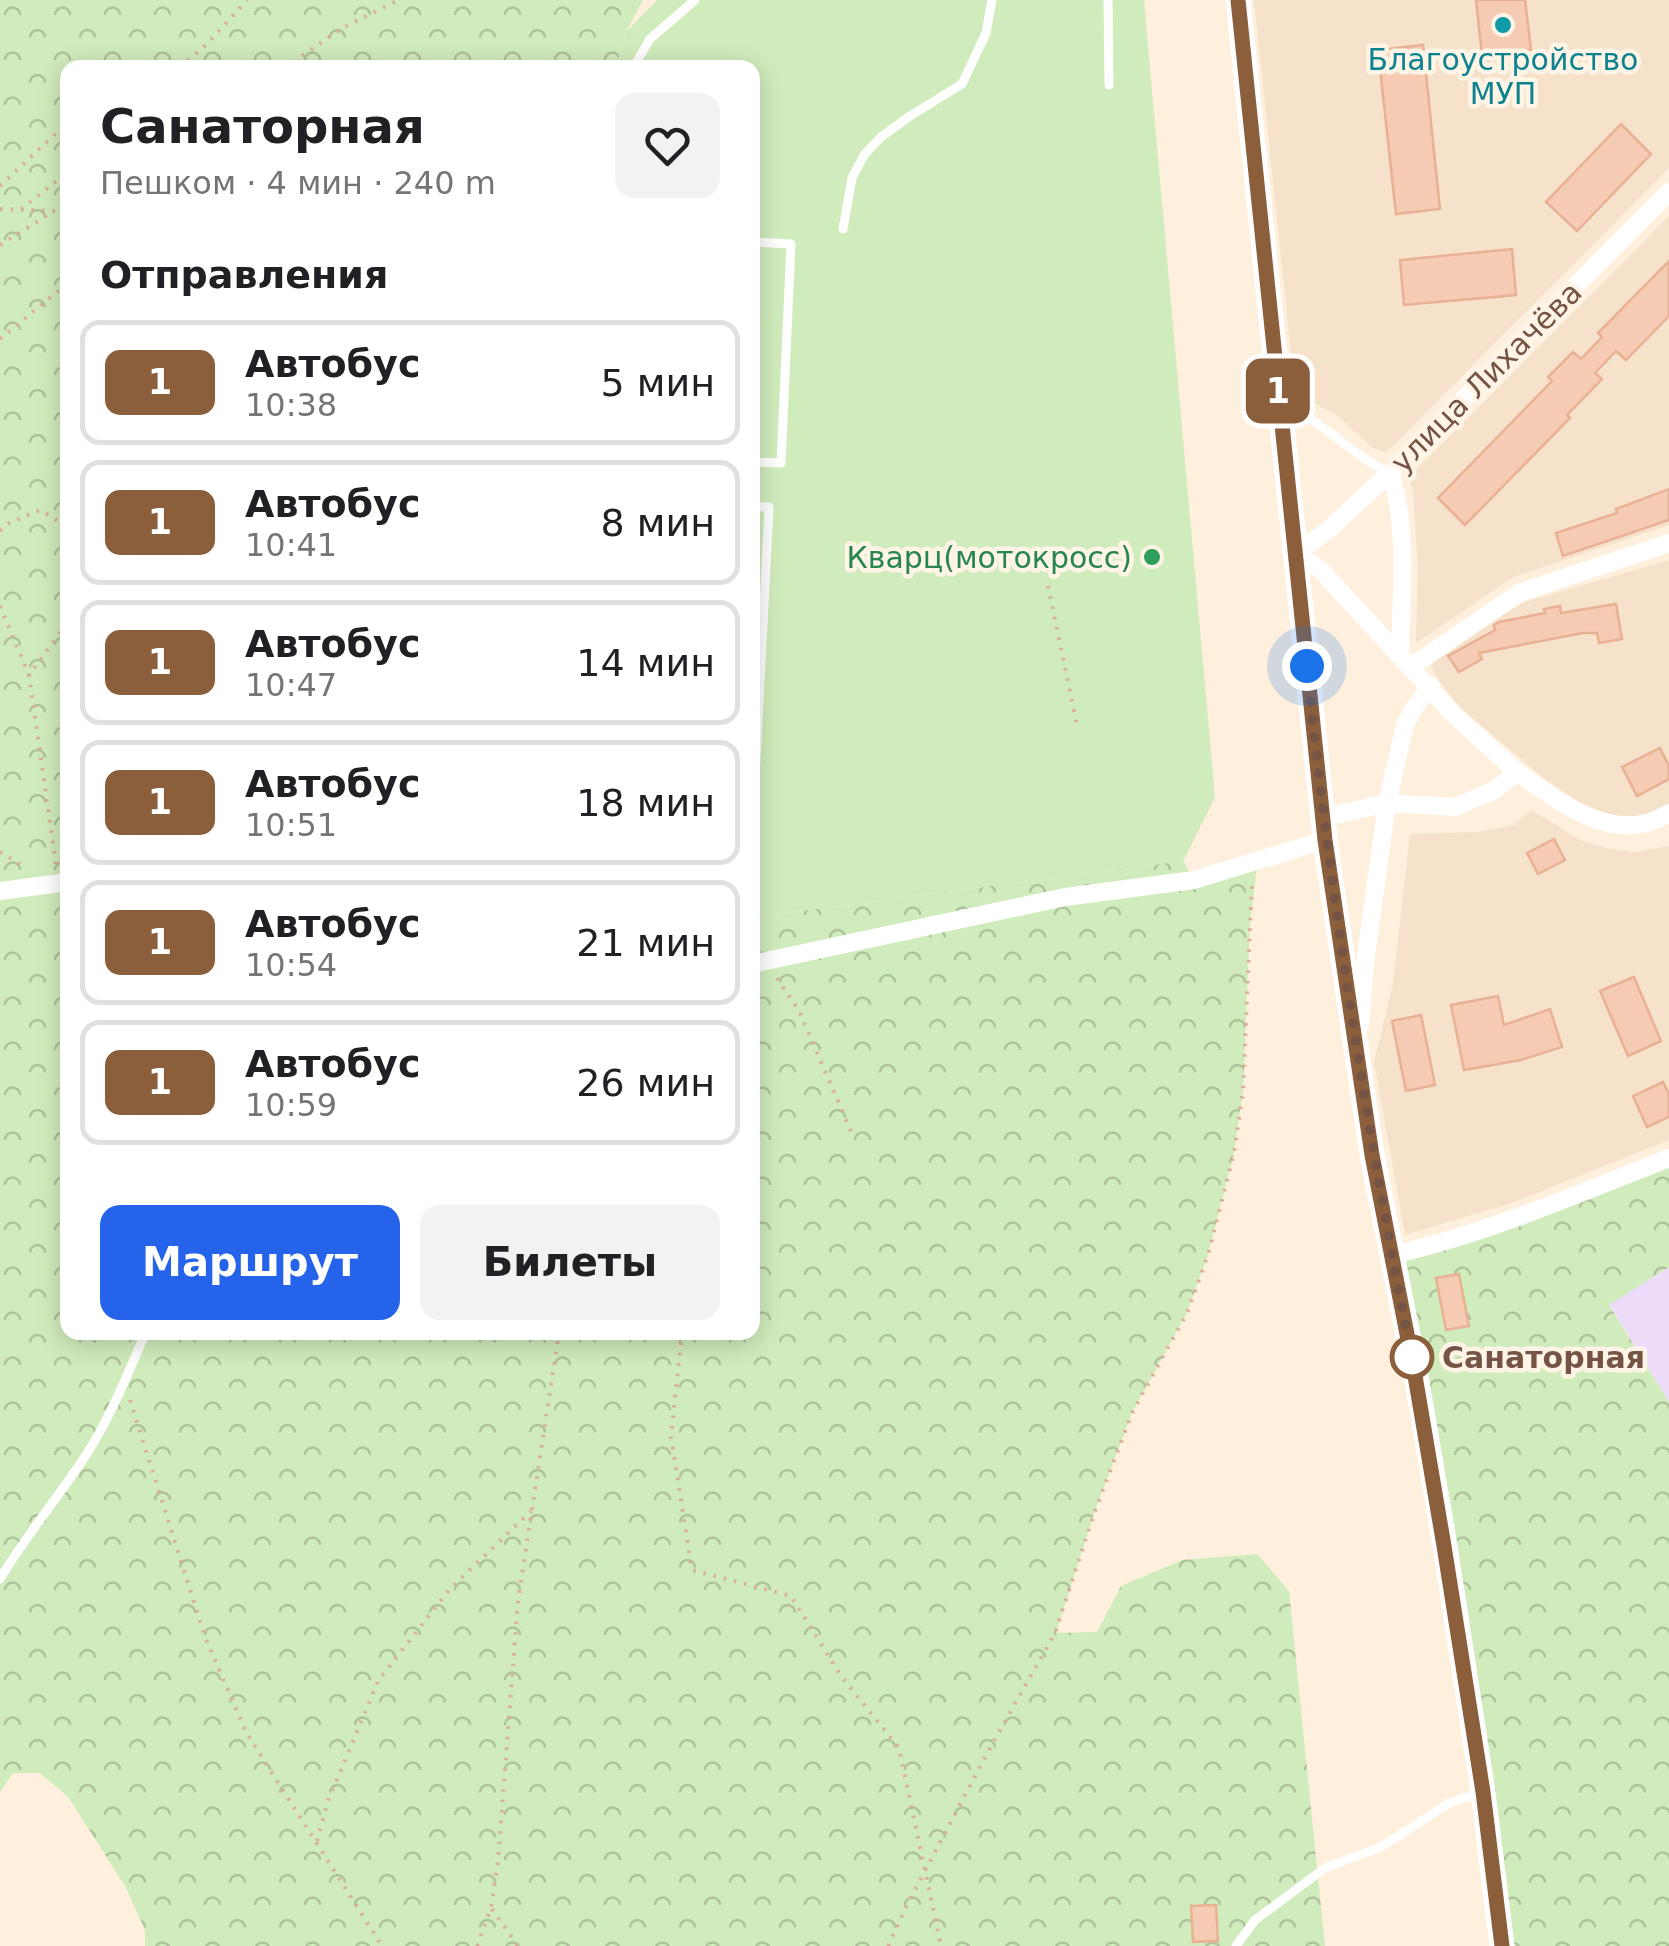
<!DOCTYPE html>
<html lang="ru">
<head>
<meta charset="utf-8">
<style>
  :root { --surface:#fff; --page:#f2f2f2; --text:#202124; --muted:#757577; --line:#e0e0e0; --accent:#2563eb }
  body { margin:0; font-family:"DejaVu Sans",sans-serif; background:var(--page); color:var(--text); height:100vh; display:flex; flex-direction:column; font-size:38px; white-space:nowrap }
  * { box-sizing:border-box; margin:0 }
  p { font-size:32px; color:var(--muted) }
  .icon { flex:none; width:55px; height:55px; fill:none; stroke:currentColor; stroke-width:2; stroke-linecap:round; stroke-linejoin:round }
  .map { position:relative; flex:1; overflow:hidden }
  .details { position:absolute; left:60px; top:60px; width:700px; height:1280px; display:flex; flex-direction:column; background:var(--surface); border-radius:20px; box-shadow:0 5px 25px #0003 }
  .details>* { flex:none }
  .badge { padding:0 20px; border-radius:15px; font-size:35px; line-height:65px }
  .you { position:absolute; width:50px; height:50px; margin:-25px; border:8px solid #fff; border-radius:50%; background:#1a73e8; box-shadow:0 0 0 15px #1a73e833 }
  .map>.badge { position:absolute; translate:-50% -50%; box-shadow:0 0 0 5px #fff }
  h2 { padding:0 40px; font-size:38px; line-height:90px }
  .round { display:grid; place-items:center; flex:none; width:105px; height:105px; border-radius:20px; background:var(--page) }
  .summary { display:flex; align-items:center; justify-content:space-between; height:170px; padding:0 40px }
  h1 { font-size:48px; font-weight:800; line-height:75px }
  .action { display:flex; gap:20px; margin-top:auto; padding:20px 40px }
  .action a { flex:1; height:115px; border-radius:20px; background:var(--accent); color:#fff; font-size:40px; font-weight:800; line-height:115px; text-align:center }
  .action a+a { background:var(--page); color:var(--text) }
  ul { padding:0; list-style:none }
  li { display:flex; align-items:center; gap:30px; height:125px; margin:0 20px 15px; padding:0 20px; border:5px solid var(--line); border-radius:20px }
  li div { flex:1 }
  li b { display:block; font-size:38px }
  li em { font-style:normal }
  li .badge { min-width:110px; font-weight:700; text-align:center }
  .map>svg:first-child { display:block }
</style>
</head>
<body>
<div class="map">
<svg width="1669" height="1946" viewBox="0 0 1669 1946">
  <defs>
    <pattern id="forest-crowns" width="20" height="18" patternUnits="userSpaceOnUse" patternTransform="scale(2.5)"><rect width="20" height="18" fill="#d1ecbc"/><path d="M2 6a3 3 0 1 1 6 0M12 15a3 3 0 1 1 6 0" fill="none" stroke="#aec29b"/></pattern>
  </defs>
  <rect width="100%" height="100%" fill="#fef0dd"/>
  <g fill="#f6e1cb">
    <polygon points="1254,0 1669,0 1669,168 1386,453 1373,448 1336,415 1295,392"/>
    <polygon points="1669,216 1669,525 1514,577 1416,643 1418,567 1413,493 1409,477"/>
    <polygon points="1669,560 1669,810 1632,819 1611,816 1577,801 1541,776 1462,709 1438,680 1430,663 1476,630 1525,602"/>
    <polygon points="1532,810 1580,840 1605,848 1634,852 1669,846 1669,1140 1512,1203 1405,1235 1374,1062 1393,983 1410,834 1478,832 1513,825"/>
  </g>
  <polygon fill="#eddbfa" points="1669,1267 1669,1402 1609,1304"/>
  <g fill="url(#forest-crowns)">
    <polygon points="0,0 643,0 626,32 616,67 68,68 68,1332 752,1332 753,917 1183,861 1194,880 1258,860 1250,924 1243,1091 1234,1153 1208,1255 1187,1313 1132,1413 1095,1511 1056,1633 1097,1632 1121,1586 1182,1560 1257,1554 1289,1591 1325,1946 145,1946 145,1930 126,1888 69,1798 40,1773 13,1773 0,1792"/>
    <polygon points="1669,1158 1669,1267 1609,1305 1669,1402 1669,1946 1502,1946 1392,1255"/>
  </g>
  <polygon fill="#d1ecbc" points="657,0 1144,0 1215,797 1183,861 753,917 752,68 616,68 626,32"/>
  <g fill="#f5cbb3" stroke="#e9b193" stroke-width="2.5">
    <polygon points="1476,0 1525,0 1531,50 1482,55"/>
    <polygon points="1423,45 1440,209 1396,214 1378,50"/>
    <polygon points="1621,124 1651,154 1577,231 1546,202"/>
    <polygon points="1512,249 1516,295 1404,305 1400,260"/>
    <polygon points="1669,261 1669,316 1626,360 1616,351 1595,373 1602,379 1567,415 1570,418 1465,525 1438,498 1552,381 1548,377 1573,352 1581,359 1602,337 1598,333"/>
    <polygon points="1669,489 1669,520 1563,556 1556,533 1617,513 1616,509"/>
    <polygon points="1616,604 1622,639 1599,643 1597,633 1583,633 1479,653 1482,659 1459,672 1448,656 1495,630 1494,625 1499,622 1545,613 1544,609 1560,606 1561,613"/>
    <polygon points="1660,748 1669,766 1669,779 1637,796 1622,767"/>
    <polygon points="1554,839 1565,860 1538,874 1527,853"/>
    <polygon points="1634,977 1661,1041 1628,1056 1600,991"/>
    <polygon points="1498,996 1504,1025 1550,1009 1562,1047 1521,1060 1464,1070 1451,1005"/>
    <polygon points="1421,1015 1435,1085 1406,1091 1392,1021"/>
    <polygon points="1663,1082 1669,1094 1669,1117 1647,1127 1633,1096"/>
    <polygon points="1459,1274 1469,1326 1446,1330 1436,1278"/>
    <polygon points="1216,1905 1218,1941 1193,1942 1191,1906"/>
  </g>
  <g fill="none" stroke-linecap="round" stroke-linejoin="round">
    <g stroke="#d9af97" stroke-width="4" stroke-dasharray="2.5 8" stroke-linecap="butt">
      <polyline points="180,68 208,43 247,0"/>
      <polyline points="285,68 342,28 399,0"/>
      <polyline points="0,186 67,123"/>
      <polyline points="0,209 55,211 68,202"/>
      <polyline points="21,209 68,172"/>
      <polyline points="0,245 51,213"/>
      <polyline points="0,339 68,283"/>
      <polyline points="0,531 9,523 40,510 68,527"/>
      <polyline points="1048,586 1078,730"/>
      <polyline points="0,606 29,675"/>
      <polyline points="0,852 26,868"/>
      <polyline points="56,864 29,675 68,622"/>
      <polyline points="777,978 799,1011 853,1136"/>
      <polyline points="682,1332 671,1437 692,1570 791,1596 841,1676 899,1748 941,1946"/>
      <polyline points="130,1400 205,1637 246,1732 382,1946"/>
      <polyline points="317,1841 328,1801 378,1681 449,1590 531,1511"/>
      <polyline points="492,1909 518,1946"/>
      <polyline points="477,1946 491,1908 498,1861 518,1601 559,1332"/>
      <polyline points="888,1946 907,1905 990,1748 1055,1633 1095,1511 1132,1413 1187,1313 1208,1255 1234,1153 1243,1091 1252,883"/>
    </g>
    <g stroke="#fff" stroke-width="9">
      <polyline points="1108,0 1109,85"/>
      <polyline points="633,68 650,39 695,0"/>
      <polyline points="843,229 852,178 864,155 881,137 910,116 962,84 986,33 992,0"/>
      <polyline points="752,242 791,244 781,463 752,462"/>
      <path d="M 1282,405 C 1324,420 1350,455 1390,473"/>
      <polyline points="752,507 769,507 752,838"/>
      <path d="M 0,1579 C 25,1537 57,1499 84,1458 C 110,1419 127,1375 146,1332"/>
      <polyline points="1236,1946 1255,1920 1325,1868 1381,1847 1449,1803 1480,1793"/>
    </g>
    <g stroke="#fff" stroke-width="18">
      <path d="M 1390,473 C 1409,528 1401,596 1400,654"/>
      <polyline points="1412,666 1519,593 1669,543"/>
      <polyline points="1517,772 1453,714 1320,569 1296,553 1328,530 1390,473 1669,192"/>
      <path d="M 1322,818 L 1387,803 L 1455,807 L 1495,790 L 1517,772 C 1561,803 1615,847 1669,813"/>
      <polyline points="0,891 68,882"/>
      <polyline points="752,964 1065,897 1194,880 1325,840"/>
      <polyline points="1360,1026 1365,963 1387,803 1405,725 1413,709 1431,686"/>
      <path d="M 1392,1255 C 1488,1233 1578,1194 1669,1158"/>
    </g>
    <polyline stroke="#fff" stroke-width="25" points="1238,0 1325,840 1372,1155 1415,1370 1445,1546 1483,1792 1502,1946"/>
  </g>
  <g fill="none" stroke-linecap="round" stroke-linejoin="round">
    <g stroke="#fff" stroke-width="22">
      <polyline id="line" points="1238,0 1325,840 1372,1155 1414,1370 1444,1546 1483,1792 1502,1946"/>
    </g>
    <use href="#line" stroke="#8b5e3c" stroke-width="15"/>
    <path stroke="#755445" stroke-width="10" stroke-dasharray="0 18" d="M 1307,666 C 1331,903 1368,1136 1414,1370 L 1412,1357"/>
  </g>
  <circle fill="#0f9aa8" stroke="#fff4e5" stroke-width="4" cx="1503" cy="25" r="10"/>
  <circle fill="#2e9e5b" stroke="#fff4e5" stroke-width="4" cx="1152" cy="557" r="10"/>
  <circle fill="#fff" stroke="#8b5e3c" stroke-width="5" cx="1412" cy="1357" r="20"/>
  <g text-anchor="middle" dominant-baseline="central" stroke-width="9" stroke-linejoin="round" paint-order="stroke">
    <g font-size="30" fill="#0d838f" stroke="#fff4e5">
      <text x="1503" y="59">Благоустройство<tspan x="1503" dy="34">МУП</tspan></text>
    </g>
    <g font-size="30" fill="#755445" stroke="#fff4e5">
      <text transform="translate(1486 377) rotate(-45)">улица Лихачёва</text>
    </g>
    <g font-size="30" fill="#27864d" stroke="#fff4e5" text-anchor="end">
      <text x="1132" y="557">Кварц(мотокросс)</text>
    </g>
    <g font-size="30" font-weight="bold" fill="#755445" stroke="#fff4e5" text-anchor="start">
      <text x="1442" y="1357">Санаторная</text>
    </g>
  </g>
</svg>
<div class="you" style="left:1307px;top:666px"></div>
<b class="badge" style="left:1278px;top:391px;background:#8b5e3c;color:#fff">1</b>
<section class="details">
<div class="summary"><div><h1>Санаторная</h1><p>Пешком · 4 мин · 240 m</p></div><a class="round"><svg class="icon" aria-label="heart" viewBox="0 0 24 24"><path d="M12 20l-8-8c-3-5 5-10 8-4 3-6 11-1 8 4z"/></svg></a></div>
<h2>Отправления</h2>
<ul>
<li><span class="badge" style="background:#8b5e3c;color:#fff">1</span><div><b>Автобус</b><p>10:38</p></div><em>5 мин</em></li>
<li><span class="badge" style="background:#8b5e3c;color:#fff">1</span><div><b>Автобус</b><p>10:41</p></div><em>8 мин</em></li>
<li><span class="badge" style="background:#8b5e3c;color:#fff">1</span><div><b>Автобус</b><p>10:47</p></div><em>14 мин</em></li>
<li><span class="badge" style="background:#8b5e3c;color:#fff">1</span><div><b>Автобус</b><p>10:51</p></div><em>18 мин</em></li>
<li><span class="badge" style="background:#8b5e3c;color:#fff">1</span><div><b>Автобус</b><p>10:54</p></div><em>21 мин</em></li>
<li><span class="badge" style="background:#8b5e3c;color:#fff">1</span><div><b>Автобус</b><p>10:59</p></div><em>26 мин</em></li>
</ul>
<div class="action"><a>Маршрут</a><a>Билеты</a></div>
</section>
</div>
</body>
</html>
